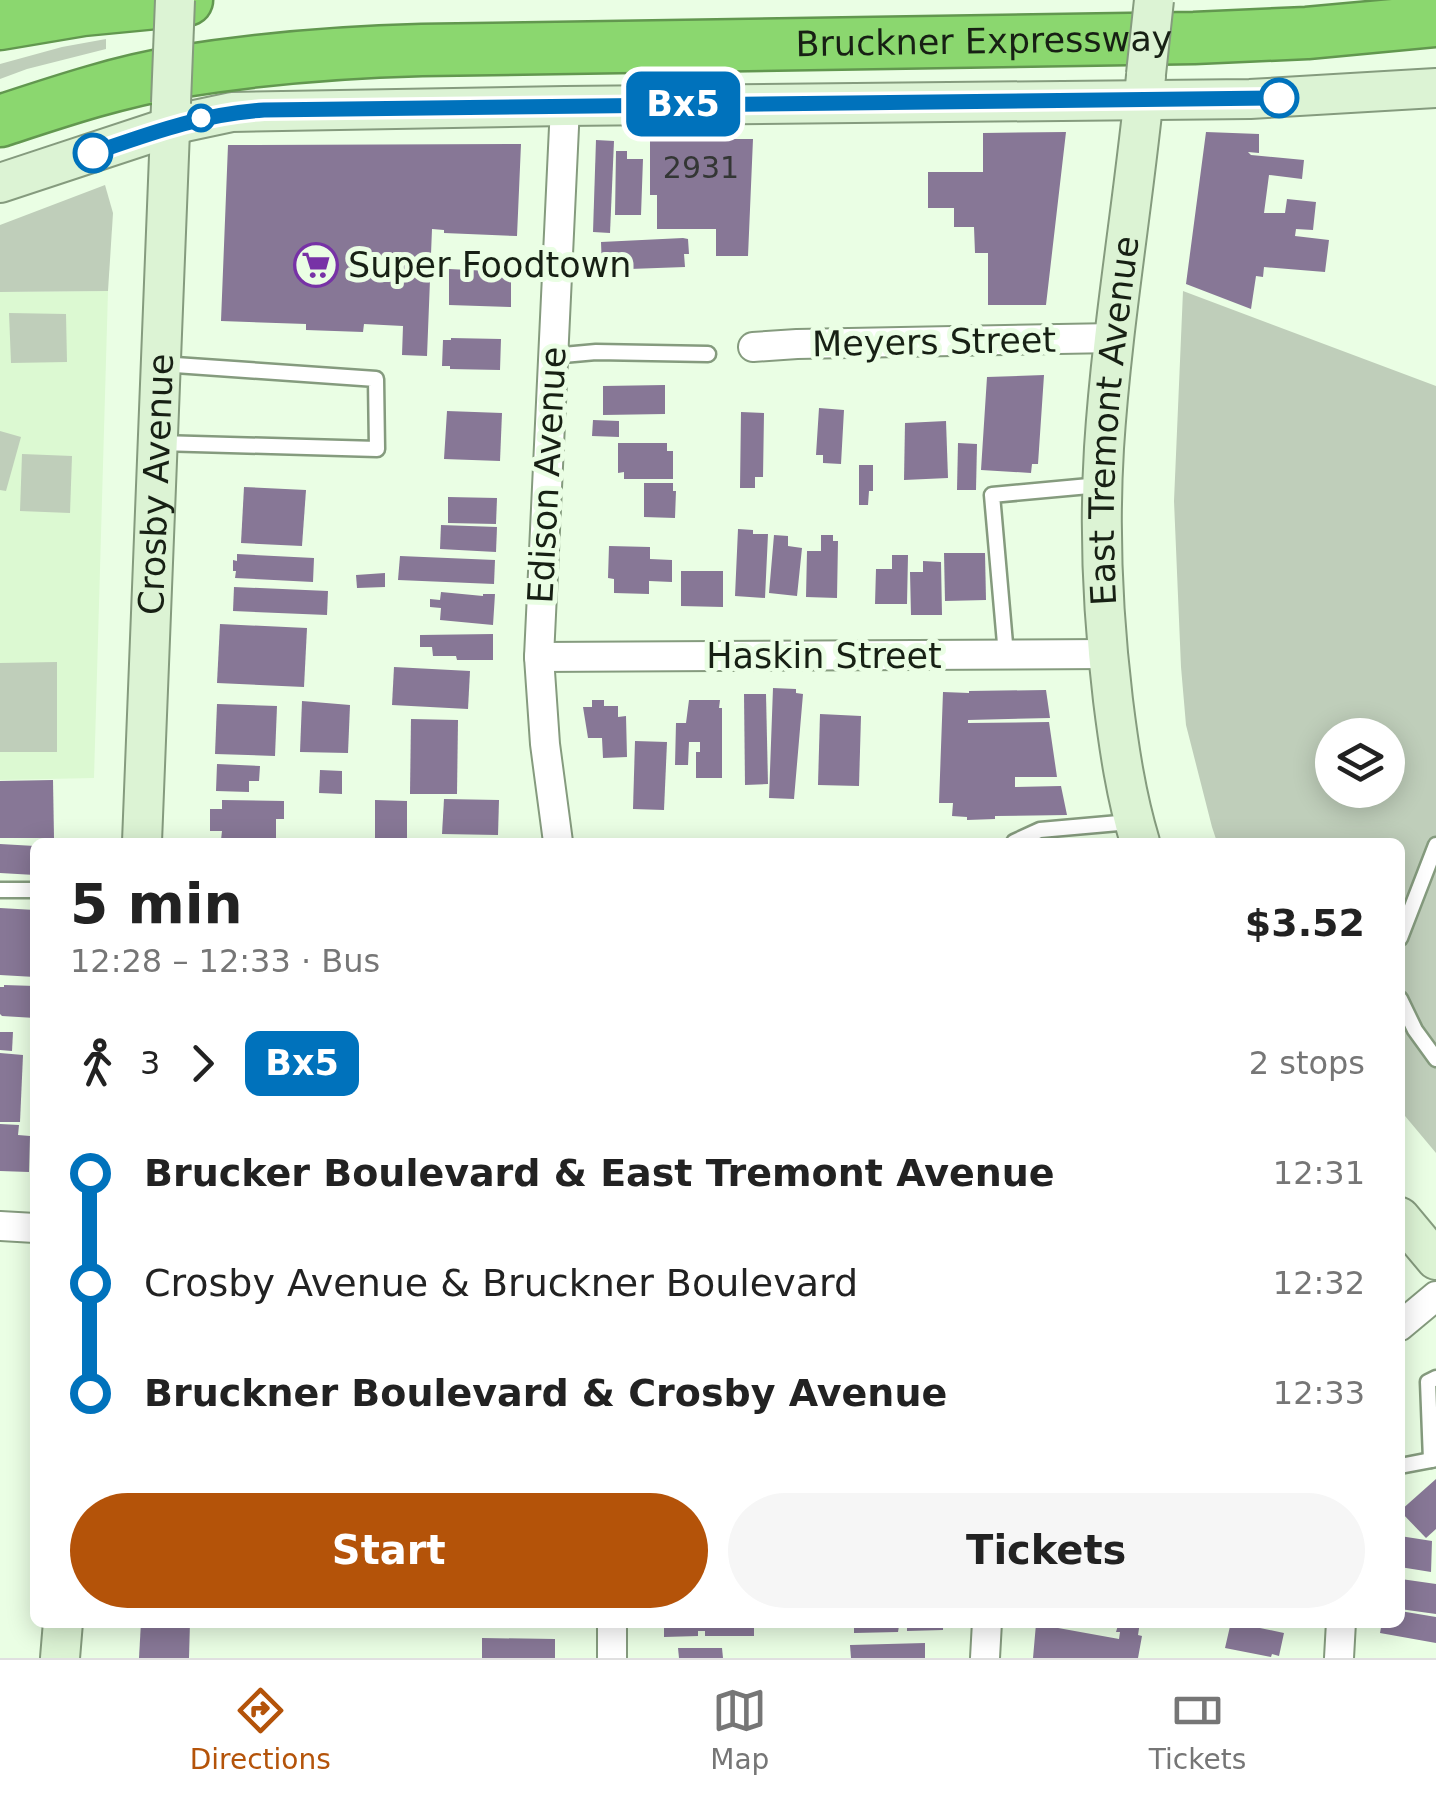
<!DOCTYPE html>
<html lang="en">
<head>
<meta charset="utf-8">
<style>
  :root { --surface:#fff; --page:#f6f6f6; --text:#222; --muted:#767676; --line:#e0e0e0; --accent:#b45309 }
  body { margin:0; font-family:"DejaVu Sans",sans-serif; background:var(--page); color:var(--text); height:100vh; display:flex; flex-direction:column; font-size:38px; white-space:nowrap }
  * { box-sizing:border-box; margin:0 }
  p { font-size:32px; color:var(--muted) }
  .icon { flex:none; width:55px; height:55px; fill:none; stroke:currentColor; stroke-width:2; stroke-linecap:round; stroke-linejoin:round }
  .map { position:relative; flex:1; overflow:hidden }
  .details { position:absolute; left:30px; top:838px; width:1375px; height:790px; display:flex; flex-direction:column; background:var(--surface); border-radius:15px; box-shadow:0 5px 25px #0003 }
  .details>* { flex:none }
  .badge { padding:0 20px; border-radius:15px; font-size:35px; line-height:65px }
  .tools { position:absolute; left:1315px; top:718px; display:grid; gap:20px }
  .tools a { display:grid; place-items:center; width:90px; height:90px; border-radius:50%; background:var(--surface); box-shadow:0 5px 25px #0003; font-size:50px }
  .map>.badge { position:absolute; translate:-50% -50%; box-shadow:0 0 0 5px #fff }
  .legs { display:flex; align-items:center; gap:15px; height:110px; padding:0 40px; font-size:32px }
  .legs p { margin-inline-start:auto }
  .headline { display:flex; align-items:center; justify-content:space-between; height:170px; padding:0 40px }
  h1 { font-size:55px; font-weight:700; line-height:75px }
  .button { display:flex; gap:20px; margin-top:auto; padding:20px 40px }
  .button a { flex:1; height:115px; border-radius:60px; background:var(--accent); color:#fff; font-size:40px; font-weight:700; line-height:115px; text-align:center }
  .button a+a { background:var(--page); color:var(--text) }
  ul { padding:0 40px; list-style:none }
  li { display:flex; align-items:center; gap:35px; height:110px; font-size:38px }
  li i { display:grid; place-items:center; width:15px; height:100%; margin:0 12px; background:currentColor }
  li i::after { content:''; width:25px; height:25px; margin:-12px; border:8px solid; border-radius:50%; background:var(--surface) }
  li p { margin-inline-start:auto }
  li:first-child i { background:linear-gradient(#0000 50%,currentColor 0) }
  li:last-child i { background:linear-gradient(currentColor 50%,#0000 0) }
  .dock { display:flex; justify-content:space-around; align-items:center; height:140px; border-top:2px solid var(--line); background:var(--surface); font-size:28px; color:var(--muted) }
  .dock a { display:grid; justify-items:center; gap:5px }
  .dock .current { color:var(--accent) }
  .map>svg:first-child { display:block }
</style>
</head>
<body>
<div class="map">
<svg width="1436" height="1658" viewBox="0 0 1436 1658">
  <rect width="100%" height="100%" fill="#eafee4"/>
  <polygon fill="#dcf9d2" points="108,291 94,778 0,780 0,292"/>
  <g fill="#bfceba" fill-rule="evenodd">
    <polygon points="106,39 106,49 27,69 0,79 0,64 62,47"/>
    <polygon points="105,185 113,213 108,291 0,292 0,225"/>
    <path d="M 1183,291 L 1436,386 L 1436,1153 L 1400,1110 L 1400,842 L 1217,842 L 1212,827 L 1186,725 L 1181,667 L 1174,501 ZM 1332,735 L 1388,735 L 1388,790 L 1332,790 Z"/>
    <polygon points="9,313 66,314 67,362 11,363"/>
    <polygon points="0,431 21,437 6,491 0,490"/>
    <polygon points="22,454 72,456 70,513 20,511"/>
    <polygon points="57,662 57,752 0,752 0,663"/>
  </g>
  <g fill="#877796">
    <polygon points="1066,132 1046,305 988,305 988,253 975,253 974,227 954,227 954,208 928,208 928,172 983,172 983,133"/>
    <polygon points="1206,132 1259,134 1259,153 1248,152 1251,155 1304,160 1302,179 1269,175 1264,213 1285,213 1287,199 1316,202 1313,230 1296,229 1295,236 1329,240 1325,272 1264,267 1263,277 1256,276 1251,309 1186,284"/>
    <polygon points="650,139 753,139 748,256 716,256 716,229 657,229 657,195 650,195"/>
    <polygon points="596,140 614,141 610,233 593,232"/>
    <polygon points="521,144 517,236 444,233 444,230 432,229 427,356 402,355 403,326 364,324 363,332 306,330 306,324 221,321 228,145"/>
    <polygon points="616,151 627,151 627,159 643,159 641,215 615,215"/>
    <polygon points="683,238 688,239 689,254 684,254 685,267 602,270 601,242"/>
    <polygon points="449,269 511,272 511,307 449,305"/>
    <polygon points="451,338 501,339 500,370 450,369 450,366 442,366 443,340 451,340"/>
    <polygon points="1044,375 1038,464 1032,464 1031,473 981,470 987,377"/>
    <polygon points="665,385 665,414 603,415 603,386"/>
    <polygon points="819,408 844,410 841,464 823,463 823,455 816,455"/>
    <polygon points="447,411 502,413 500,461 444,459"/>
    <polygon points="741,412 764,413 763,477 755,477 755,488 740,488"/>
    <polygon points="593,420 619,421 619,437 592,436"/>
    <polygon points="946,421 948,478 904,480 905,423"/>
    <polygon points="618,443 667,443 667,451 673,451 673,479 624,479 624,472 618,473"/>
    <polygon points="958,443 977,444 976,490 957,490"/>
    <polygon points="859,465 873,465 873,491 869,491 868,505 859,505"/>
    <polygon points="644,483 673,483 673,491 676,491 675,518 644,517"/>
    <polygon points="244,487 306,490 302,546 241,543"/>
    <polygon points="448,497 497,498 496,524 448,523"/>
    <polygon points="441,525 497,527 496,552 440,549"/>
    <polygon points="738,529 753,530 753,534 768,534 765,598 735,596"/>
    <polygon points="774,535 788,536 788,546 802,548 797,596 769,593"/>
    <polygon points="821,535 833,535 833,541 838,541 837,598 806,597 807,551 821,551"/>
    <polygon points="609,546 650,547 650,559 672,560 672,582 649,581 649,594 614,593 614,579 608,578"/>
    <polygon points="944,553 985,553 986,600 945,601"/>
    <polygon points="237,554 314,558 313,582 235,578 236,571 233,571 233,560 237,561"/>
    <polygon points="892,555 908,555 907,604 875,604 876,569 892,569"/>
    <polygon points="400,556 495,560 494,584 398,580"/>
    <polygon points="923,561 941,562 942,615 911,615 910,572 923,572"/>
    <polygon points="681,571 723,571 723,607 681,606"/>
    <polygon points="385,573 385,587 357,588 356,575"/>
    <polygon points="234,587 328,591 327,615 233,611"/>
    <polygon points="441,592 483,596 483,594 495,594 493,625 440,620 441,608 430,607 430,599 440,600"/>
    <polygon points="220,624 307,628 304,687 217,683"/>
    <polygon points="493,634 493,660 457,660 456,656 433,656 432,647 420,647 420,635"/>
    <polygon points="394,667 470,671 468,709 392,705"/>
    <polygon points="773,688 796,689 796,693 803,694 794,799 769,798"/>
    <polygon points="1046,690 1050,718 968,720 968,723 1049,722 1057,777 1015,777 1015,787 1061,786 1067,815 995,816 995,819 967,820 967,817 952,816 953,803 939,803 943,692 969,693 969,691"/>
    <polygon points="744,694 766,694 768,784 745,785"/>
    <polygon points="592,700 604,700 604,706 618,706 618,717 626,716 627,757 603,758 602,738 588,738 583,707 592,707"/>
    <polygon points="689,700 720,700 719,708 722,708 722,778 696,778 696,752 700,752 700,742 689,742 688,765 675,765 676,723 686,723"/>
    <polygon points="302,701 350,705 348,753 300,752"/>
    <polygon points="217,704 277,706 275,756 215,754"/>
    <polygon points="820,714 861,716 859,786 818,785"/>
    <polygon points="411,719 458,720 457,794 410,794"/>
    <polygon points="635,741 667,742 664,810 633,809"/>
    <polygon points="217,764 260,766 259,781 249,781 249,792 216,791"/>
    <polygon points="320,770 342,771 342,794 319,793"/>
    <polygon points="53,780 54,838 0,838 0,781"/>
    <polygon points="444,799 499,800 498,835 442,834"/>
    <polygon points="222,800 284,801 284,819 276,819 276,841 221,840 222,831 210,831 210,809 222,809"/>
    <polygon points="375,800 407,801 407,842 375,842"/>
    <polygon points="0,844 35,846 35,875 0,873"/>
    <polygon points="0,908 35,910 35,977 0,975"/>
    <polygon points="4,985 35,986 35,1018 2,1016 0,1014 0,987 4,987"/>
    <polygon points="0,1032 13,1032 12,1051 0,1050"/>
    <polygon points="0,1053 23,1055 20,1122 0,1122"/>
    <polygon points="0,1124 19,1125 18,1135 30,1136 29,1172 0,1171"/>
    <polygon points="1436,1479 1436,1529 1426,1538 1400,1511"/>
    <polygon points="1400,1536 1432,1541 1431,1572 1400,1567"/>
    <polygon points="1401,1579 1436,1584 1436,1614 1400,1609"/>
    <polygon points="1400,1611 1436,1617 1436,1643 1380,1633 1382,1622 1400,1622"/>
    <polygon points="141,1622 190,1622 189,1658 139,1658"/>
    <polygon points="664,1622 754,1622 754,1636 705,1636 705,1631 698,1631 698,1636 664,1637"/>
    <polygon points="854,1622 943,1622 943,1630 907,1631 907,1626 899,1626 898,1632 854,1633"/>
    <polygon points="1119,1622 1140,1622 1138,1635 1142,1636 1138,1658 1033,1658 1036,1624 1119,1639 1120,1632 1116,1632"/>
    <polygon points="1231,1622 1284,1633 1279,1656 1272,1654 1271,1657 1225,1648"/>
    <polygon points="482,1638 555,1639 555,1658 482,1658"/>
    <polygon points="925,1643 925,1658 851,1658 850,1645"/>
    <polygon points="678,1648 722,1648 723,1658 679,1658"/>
  </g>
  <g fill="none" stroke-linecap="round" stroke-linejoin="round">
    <g stroke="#859b7e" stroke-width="19">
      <g id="lane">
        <polyline points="552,356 596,352 708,354"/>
        <polyline points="159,443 377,449 376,379 161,364"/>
        <polyline points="1006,655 992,495 1100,485"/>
        <polyline points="1014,842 1040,830 1130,822"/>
        <polyline points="0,890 35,890"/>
        <polyline points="1400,938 1436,845"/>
        <polyline points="1400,999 1415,1030 1436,1059"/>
        <polyline points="1431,1460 1428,1382 1436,1378"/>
        <polyline points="1400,1466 1436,1459"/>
      </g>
    </g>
    <g stroke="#859b7e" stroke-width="32">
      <g id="street">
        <polyline points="753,347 797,344 1115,338"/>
        <polyline points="539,657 1108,654"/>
        <polyline points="558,842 545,744 539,657 565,106"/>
        <polyline points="0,1226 35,1228"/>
        <polyline points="1400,1326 1436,1296"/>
        <polyline points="612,1622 612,1658"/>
        <polyline points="985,1658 987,1622"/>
        <polyline points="1339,1658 1341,1622"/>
      </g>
    </g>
    <g stroke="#859b7e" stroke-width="42">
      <g id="secondary">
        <polyline points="0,183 185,122 232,112 565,106 1250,99 1436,88"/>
        <path id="s1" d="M 142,842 L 171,105"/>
        <path id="s2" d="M 1140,842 C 1126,796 1119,748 1113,700 C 1103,617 1099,531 1104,448 C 1112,324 1134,200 1146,76"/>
        <polyline points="1400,1217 1436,1260"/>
        <polyline points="60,1658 63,1622"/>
      </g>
    </g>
    <g stroke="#62974f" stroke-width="55">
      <g id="highway">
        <polyline points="0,24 83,10 187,0"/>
        <path id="s3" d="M 0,121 C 58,102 117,82 177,72 C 258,59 340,52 422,50 L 1194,38 L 1307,33 L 1436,21"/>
      </g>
    </g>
    <use href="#lane" stroke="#fff" stroke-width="14"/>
    <use href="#street" stroke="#fff" stroke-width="28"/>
    <use href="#secondary" stroke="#dcf3d4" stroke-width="38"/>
    <use href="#highway" stroke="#8bd76f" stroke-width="50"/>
    <g stroke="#859b7e" stroke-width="42" stroke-linecap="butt">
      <g id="secondary-bridge">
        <polyline points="1146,74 1154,0"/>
        <polyline points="171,103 175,0"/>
      </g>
    </g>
    <use href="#secondary-bridge" stroke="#dcf3d4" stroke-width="38"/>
  </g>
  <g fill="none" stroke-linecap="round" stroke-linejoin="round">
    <g stroke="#fff" stroke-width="22">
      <path id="line-1" d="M 93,153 C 151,133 202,114 264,110 L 1279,98"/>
    </g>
    <use href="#line-1" stroke="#0072bc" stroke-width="15"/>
  </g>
  <defs>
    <g id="supermarket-ring" transform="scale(2.25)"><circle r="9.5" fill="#eafee4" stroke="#7732a6" stroke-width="1.5"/><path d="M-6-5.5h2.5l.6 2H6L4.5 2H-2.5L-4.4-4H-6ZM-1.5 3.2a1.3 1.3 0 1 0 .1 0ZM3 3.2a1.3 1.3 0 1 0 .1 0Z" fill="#7732a6"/></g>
  </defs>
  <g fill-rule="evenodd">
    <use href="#supermarket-ring" x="316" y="265"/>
  </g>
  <g fill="#fff" stroke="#0072bc" stroke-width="5">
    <circle cx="1279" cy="98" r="18"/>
    <circle cx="201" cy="118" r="12"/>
    <circle cx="93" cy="153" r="18"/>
  </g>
  <g text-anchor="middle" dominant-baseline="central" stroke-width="10" stroke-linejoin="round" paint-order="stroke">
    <g font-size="30" fill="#333634">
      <text x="701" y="167">2931</text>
    </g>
    <g font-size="35" fill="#172014" stroke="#eafee4">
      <text stroke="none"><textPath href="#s3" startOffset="992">Bruckner Expressway</textPath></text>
      <text transform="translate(934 342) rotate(-1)">Meyers Street</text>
      <text stroke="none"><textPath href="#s2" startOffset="425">East Tremont Avenue</textPath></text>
      <text transform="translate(547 475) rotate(-87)">Edison Avenue</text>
      <text stroke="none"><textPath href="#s1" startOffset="358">Crosby Avenue</textPath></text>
      <text x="824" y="656">Haskin Street</text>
    </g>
    <g font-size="35" fill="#172014" stroke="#eafee4" text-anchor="start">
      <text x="348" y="265">Super Foodtown</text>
    </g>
  </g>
</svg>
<div class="tools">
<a><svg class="icon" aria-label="layers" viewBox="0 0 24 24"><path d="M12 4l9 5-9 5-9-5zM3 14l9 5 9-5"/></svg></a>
</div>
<b class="badge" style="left:683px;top:104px;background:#0072bc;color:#fff">Bx5</b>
<section class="details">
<div class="headline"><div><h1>5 min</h1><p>12:28 – 12:33 · Bus</p></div><b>$3.52</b></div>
<div class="legs"><svg class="icon" aria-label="walk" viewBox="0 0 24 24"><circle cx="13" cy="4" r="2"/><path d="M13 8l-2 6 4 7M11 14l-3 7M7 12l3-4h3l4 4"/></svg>3<svg class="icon" aria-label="forward" viewBox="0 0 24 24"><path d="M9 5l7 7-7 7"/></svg><b class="badge" style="background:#0072bc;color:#fff">Bx5</b><p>2 stops</p></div>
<ul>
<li><i style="color:#0072bc"></i><b>Brucker Boulevard &amp; East Tremont Avenue</b><p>12:31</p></li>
<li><i style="color:#0072bc"></i><span>Crosby Avenue &amp; Bruckner Boulevard</span><p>12:32</p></li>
<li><i style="color:#0072bc"></i><b>Bruckner Boulevard &amp; Crosby Avenue</b><p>12:33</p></li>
</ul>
<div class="button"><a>Start</a><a>Tickets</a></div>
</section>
</div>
<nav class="dock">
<a class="current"><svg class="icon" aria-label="directions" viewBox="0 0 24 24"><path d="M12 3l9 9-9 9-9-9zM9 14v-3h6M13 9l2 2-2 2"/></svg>Directions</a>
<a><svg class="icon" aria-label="map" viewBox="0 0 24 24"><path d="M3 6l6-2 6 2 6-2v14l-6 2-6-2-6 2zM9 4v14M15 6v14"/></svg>Map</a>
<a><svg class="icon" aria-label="tickets" viewBox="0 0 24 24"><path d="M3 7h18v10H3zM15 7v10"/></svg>Tickets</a>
</nav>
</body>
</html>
